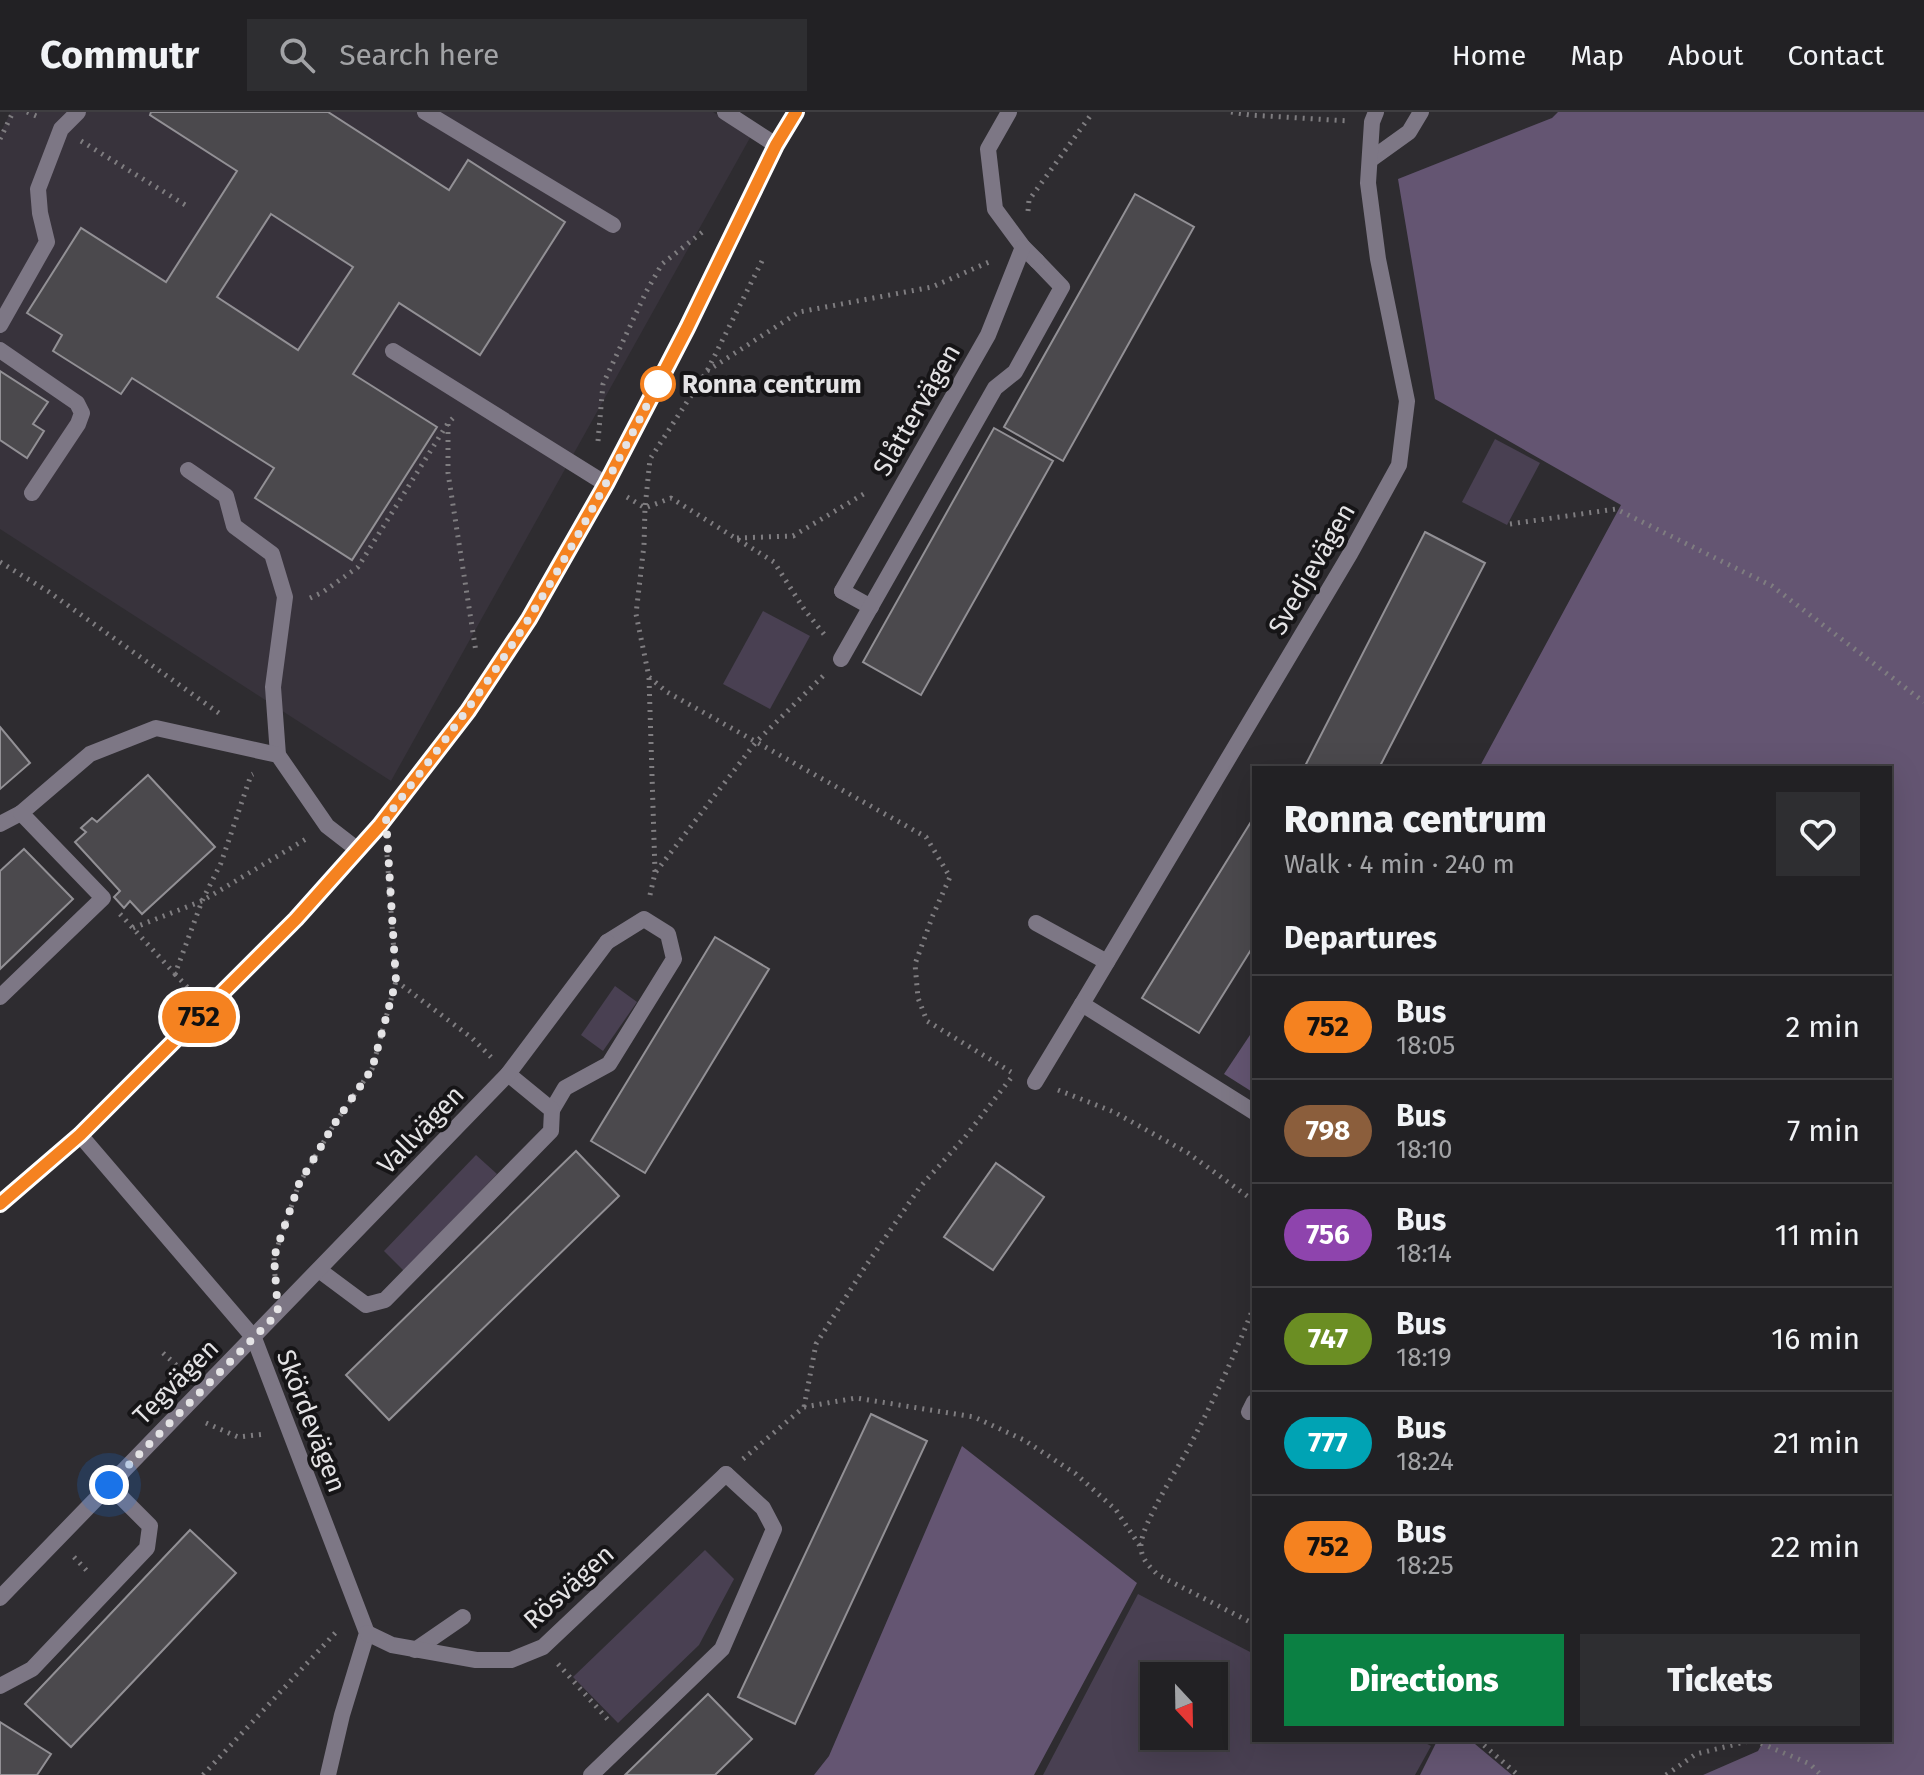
<!DOCTYPE html>
<html lang="en">
<head>
<meta charset="utf-8">
<style>
  :root { --surface:#222124; --page:#2e2e31; --text:#f1f3f6; --muted:#a2a3a6; --line:#3f3e41; --accent:#0b8043 }
  body { margin:0; font-family:"Fira Sans",sans-serif; background:var(--page); color:var(--text); height:100vh; display:flex; flex-direction:column; font-size:30px; white-space:nowrap }
  * { box-sizing:border-box; margin:0 }
  p { font-size:26px; color:var(--muted) }
  .icon { flex:none; width:44px; height:44px; fill:none; stroke:currentColor; stroke-width:2; stroke-linecap:round; stroke-linejoin:round }
  .map { position:relative; flex:1; overflow:hidden }
  .details { position:absolute; left:1252px; top:654px; width:640px; height:976px; display:flex; flex-direction:column; background:var(--surface); border-radius:0px; box-shadow:0 8px 32px #0002,0 0 0 2px var(--line) }
  .details>* { flex:none }
  .badge { padding:0 16px; border-radius:26px; font-size:28px; line-height:52px }
  .needle { width:52px; rotate:158deg }
  .fabs { position:absolute; left:1140px; top:1550px; display:grid; gap:16px }
  .fabs a { display:grid; place-items:center; width:88px; height:88px; border-radius:0px; background:var(--surface); box-shadow:0 8px 32px #0002,0 0 0 2px var(--line); font-size:40px }
  .you { position:absolute; width:40px; height:40px; margin:-20px; border:6px solid #fff; border-radius:50%; background:#1a73e8; box-shadow:0 0 0 12px #1a73e833 }
  .map>.badge { position:absolute; translate:-50% -50%; box-shadow:0 0 0 4px #fff }
  h2 { padding:0 32px; font-size:30px; line-height:72px }
  .round { display:grid; place-items:center; flex:none; width:84px; height:84px; border-radius:0px; background:var(--page) }
  .headline { display:flex; align-items:center; justify-content:space-between; height:136px; padding:0 32px }
  h1 { font-size:38px; font-weight:800; line-height:60px }
  .button { display:flex; gap:16px; margin-top:auto; padding:16px 32px }
  .button a { flex:1; height:92px; border-radius:0px; background:var(--accent); color:#fff; font-size:32px; font-weight:800; line-height:92px; text-align:center }
  .button a+a { background:var(--page); color:var(--text) }
  ul { padding:0; list-style:none }
  li { display:flex; align-items:center; gap:24px; height:104px; padding:0 32px; border-top:2px solid var(--line) }
  li div { flex:1 }
  li b { display:block; font-size:30px }
  li em { font-style:normal }
  li .badge { min-width:88px; font-weight:700; text-align:center }
  header { display:flex; align-items:center; gap:48px; box-sizing:border-box; height:112px; padding:0 40px; background:var(--surface); border-bottom:2px solid var(--line) }
  header strong { font-size:38px }
  nav { display:flex; gap:44px; margin-inline-start:auto; font-size:28px }
  .search { width:560px; height:72px; background:var(--page); display:flex; align-items:center; gap:20px; box-sizing:border-box; padding:0 28px; border-radius:0px; color:var(--muted); font-size:30px }
  .map>svg:first-child { display:block }
</style>
</head>
<body>
<header>
<strong>Commutr</strong>
<div class="search"><svg class="icon" aria-label="search" viewBox="0 0 24 24"><circle cx="10" cy="10" r="6"/><path d="M15 15l6 6"/></svg>Search here</div>
<nav><a>Home</a><a>Map</a><a>About</a><a>Contact</a></nav>
</header>
<div class="map">
<svg width="1924" height="1663" viewBox="0 0 1924 1663">
  <rect width="100%" height="100%" fill="#2e2c30"/>
  <polygon fill="#38333c" points="11,0 713,0 751,24 391,669 0,417 0,21"/>
  <g fill="#494052" fill-rule="evenodd">
    <polygon points="1495,327 1540,351 1507,413 1462,390"/>
    <polygon points="763,499 810,524 770,597 723,572"/>
    <polygon points="615,874 637,890 603,939 581,923"/>
    <polygon points="476,1043 497,1062 404,1159 384,1139"/>
    <polygon points="705,1438 734,1467 699,1533 618,1611 573,1565"/>
    <path d="M 1138,1482 L 1254,1542 L 1254,1628 L 1420,1628 L 1431,1634 L 1415,1663 L 1043,1663 ZM 1154,1564 L 1214,1564 L 1214,1624 L 1154,1624 Z"/>
  </g>
  <g fill="#645572">
    <polygon points="1558,0 1924,0 1924,1663 1703,1663 1758,1639 1764,1628 1890,1628 1890,656 1479,656 1621,393 1435,287 1398,67 1552,6"/>
    <polygon points="1254,917 1254,981 1224,962"/>
    <polygon points="962,1334 1137,1471 1034,1663 814,1663 829,1644"/>
    <polygon points="1436,1631 1475,1632 1512,1663 1420,1663"/>
  </g>
  <g fill="#4b494d" stroke="#929095" stroke-width="2" fill-rule="evenodd">
    <path d="M 151,0 L 328,0 L 449,78 L 468,48 L 565,110 L 480,243 L 399,191 L 353,262 L 437,315 L 352,448 L 255,386 L 274,356 L 132,266 L 121,282 L 53,239 L 62,223 L 27,201 L 81,116 L 166,170 L 237,59 L 150,3 ZM 271,102 L 353,155 L 298,238 L 217,185 Z"/>
    <polygon points="1135,82 1194,115 1063,349 1004,315"/>
    <polygon points="0,259 48,290 33,312 44,319 27,346 0,328"/>
    <polygon points="994,316 1053,349 921,583 863,550"/>
    <polygon points="1425,420 1485,451 1379,656 1304,656"/>
    <polygon points="0,615 30,651 0,677"/>
    <polygon points="148,663 215,735 142,802 130,789 124,796 114,785 120,779 75,730 86,720 81,716 92,706 97,710"/>
    <polygon points="1254,705 1254,833 1199,921 1142,886"/>
    <polygon points="24,737 73,787 0,857 0,759"/>
    <polygon points="715,825 769,857 645,1061 591,1029"/>
    <polygon points="576,1039 619,1084 389,1308 346,1263"/>
    <polygon points="996,1051 1044,1085 993,1158 944,1125"/>
    <polygon points="871,1302 927,1329 795,1612 738,1585"/>
    <polygon points="190,1418 236,1461 71,1635 25,1592"/>
    <polygon points="708,1582 752,1627 715,1663 625,1663"/>
    <polygon points="0,1610 51,1642 37,1663 0,1663"/>
  </g>
  <g fill="none" stroke-linecap="round" stroke-linejoin="round">
    <g stroke="#7f7d80" stroke-width="5" stroke-dasharray="2 6" stroke-linecap="butt">
      <polyline points="27,0 41,6"/>
      <polyline points="1231,0 1250,3 1349,9"/>
      <polyline points="0,27 13,0"/>
      <polyline points="81,29 187,94"/>
      <polyline points="1028,99 1029,88 1093,0"/>
      <polyline points="762,149 707,259 650,347 645,396 671,386 774,450 804,497 827,526"/>
      <polyline points="707,259 799,200 932,175 989,150"/>
      <polyline points="448,312 448,361 476,540"/>
      <polyline points="598,329 603,272 646,180 662,152 705,118"/>
      <polyline points="627,385 645,396 644,433 636,502 649,565 667,580 926,725 950,765 933,803 915,852 918,886 927,909 1011,960"/>
      <polyline points="1510,412 1616,397 1772,474 1924,590"/>
      <polyline points="737,426 793,424 867,380"/>
      <polyline points="0,450 49,480 223,604"/>
      <polyline points="310,486 323,480 358,455 448,311 453,306"/>
      <polyline points="649,566 655,760"/>
      <polyline points="650,783 655,761 756,630 823,564"/>
      <polyline points="120,802 175,862 202,789 221,751 251,663 253,662"/>
      <polyline points="133,816 202,789 306,727"/>
      <polyline points="175,862 191,879"/>
      <polyline points="396,869 472,926 491,945"/>
      <polyline points="1058,978 1114,1000 1188,1041 1254,1089"/>
      <polyline points="275,1164 274,1145 299,1072 333,1014 372,957 396,869 387,743"/>
      <path d="M 1254,1194 C 1235,1243 1212,1292 1187,1339 C 1175,1360 1143,1411 1141,1432 C 1140,1446 1149,1454 1158,1463 L 1254,1512"/>
      <polyline points="163,1241 184,1260"/>
      <polyline points="804,1295 816,1232 865,1155 920,1075 965,1025 1011,966"/>
      <polyline points="206,1311 238,1325 265,1322"/>
      <polyline points="743,1347 804,1295 856,1286 974,1305 1024,1328 1076,1362 1116,1398 1140,1434"/>
      <polyline points="74,1445 89,1461"/>
      <polyline points="558,1552 610,1610"/>
      <polyline points="1478,1628 1518,1663"/>
      <polyline points="203,1663 338,1518"/>
      <polyline points="1666,1663 1696,1642 1753,1628 1810,1652 1821,1663"/>
    </g>
    <g stroke="#7d7785" stroke-width="16">
      <polyline points="425,0 613,113"/>
      <polyline points="1370,48 1409,20 1421,0"/>
      <polyline points="0,213 47,130 40,101 38,77 61,17 78,0"/>
      <polyline points="0,238 77,291 82,301 78,312 32,381"/>
      <polyline points="393,239 606,372"/>
      <polyline points="188,358 226,384 234,414 272,442 285,485 273,575 278,643"/>
      <polyline points="842,479 871,495"/>
      <polyline points="841,547 995,276 1015,260 1062,175 1037,149"/>
      <polyline points="0,712 21,701"/>
      <polyline points="1036,811 1107,850"/>
      <polyline points="0,885 103,786 21,701 90,642 156,616 278,643 327,714 358,738"/>
      <polyline points="552,998 565,976 609,952 674,847 668,822 644,807 607,830"/>
      <polyline points="319,1158 366,1193 385,1188 551,1019 552,998 508,962"/>
      <polyline points="1249,1300 1254,1290"/>
      <polyline points="415,1538 463,1505"/>
      <polyline points="0,1574 32,1557 147,1436 150,1414 109,1373"/>
      <polyline points="591,1663 722,1537 774,1417 763,1396 726,1362"/>
    </g>
    <g stroke="#7d7785" stroke-width="16">
      <polyline points="725,0 776,33"/>
      <polyline points="1009,0 988,37 995,97 1023,135 1037,149"/>
      <polyline points="842,479 988,223 1023,135"/>
      <polyline points="1035,970 1082,892"/>
      <polyline points="1254,1000 1082,892 1350,442 1399,353 1407,289 1378,147 1368,71 1372,10 1376,0"/>
      <polyline points="80,1023 254,1226 367,1521 342,1603 328,1663"/>
      <polyline points="0,1486 508,962 607,830"/>
      <polyline points="367,1521 392,1533 476,1548 511,1548 543,1535 726,1362"/>
    </g>
    <polyline stroke="#aba0b6" stroke-width="16" points="0,1092 80,1023 296,807 380,713 468,599 529,507 606,372 687,216 776,33 796,0"/>
  </g>
  <g fill="none" stroke-linecap="round" stroke-linejoin="round">
    <g stroke="#fff" stroke-width="18">
      <polyline id="line" points="0,1092 80,1023 296,807 380,713 468,599 529,507 606,372 687,216 776,33 796,0"/>
    </g>
    <use href="#line" stroke="#f58220" stroke-width="12"/>
    <path stroke="#e4e3e5" stroke-width="8" stroke-dasharray="0 14.4" d="M 109,1373 L 278,1201 L 274,1145 L 299,1072 L 333,1014 L 372,957 L 396,869 L 386,706 C 435,641 485,577 528,508 C 576,431 618,349 660,268 L 658,272"/>
  </g>
  <circle fill="#fff" stroke="#f58220" stroke-width="4" cx="658" cy="272" r="16"/>
  <g text-anchor="middle" dominant-baseline="central" stroke-width="8" stroke-linejoin="round" paint-order="stroke">
    <g font-size="26" font-weight="bold" fill="#e4e3e5" stroke="#161517" text-anchor="start">
      <text x="682" y="272">Ronna centrum</text>
    </g>
    <g font-size="26" fill="#e4e3e5" stroke="#161517">
      <text transform="translate(917 298) rotate(-60)">Slåttervägen</text>
      <text transform="translate(1312 457) rotate(-60)">Svedjevägen</text>
      <text transform="translate(421 1018) rotate(-46)">Vallvägen</text>
      <text transform="translate(176 1270) rotate(-45)">Tegvägen</text>
      <text transform="translate(311 1309) rotate(69)">Skördevägen</text>
      <text transform="translate(569 1475) rotate(-42)">Rösvägen</text>
    </g>
  </g>
</svg>
<div class="fabs">
<a><svg class="needle" viewBox="-14 -14 28 28"><path d="M0-13l5 13h-10z" fill="#e53935"/><path d="M0 13l5-13h-10z" fill="#a2a3a6"/></svg></a>
</div>
<div class="you" style="left:109px;top:1373px"></div>
<b class="badge" style="left:199px;top:905px;background:#f58220;color:#111">752</b>
<section class="details">
<div class="headline"><div><h1>Ronna centrum</h1><p>Walk · 4 min · 240 m</p></div><a class="round"><svg class="icon" aria-label="heart" viewBox="0 0 24 24"><path d="M12 20l-8-8c-3-5 5-10 8-4 3-6 11-1 8 4z"/></svg></a></div>
<h2>Departures</h2>
<ul>
<li><span class="badge" style="background:#f58220;color:#111">752</span><div><b>Bus</b><p>18:05</p></div><em>2 min</em></li>
<li><span class="badge" style="background:#8b5e3c;color:#fff">798</span><div><b>Bus</b><p>18:10</p></div><em>7 min</em></li>
<li><span class="badge" style="background:#8e44ad;color:#fff">756</span><div><b>Bus</b><p>18:14</p></div><em>11 min</em></li>
<li><span class="badge" style="background:#6b8e23;color:#fff">747</span><div><b>Bus</b><p>18:19</p></div><em>16 min</em></li>
<li><span class="badge" style="background:#00a3b4;color:#fff">777</span><div><b>Bus</b><p>18:24</p></div><em>21 min</em></li>
<li><span class="badge" style="background:#f58220;color:#111">752</span><div><b>Bus</b><p>18:25</p></div><em>22 min</em></li>
</ul>
<div class="button"><a>Directions</a><a>Tickets</a></div>
</section>
</div>
</body>
</html>
